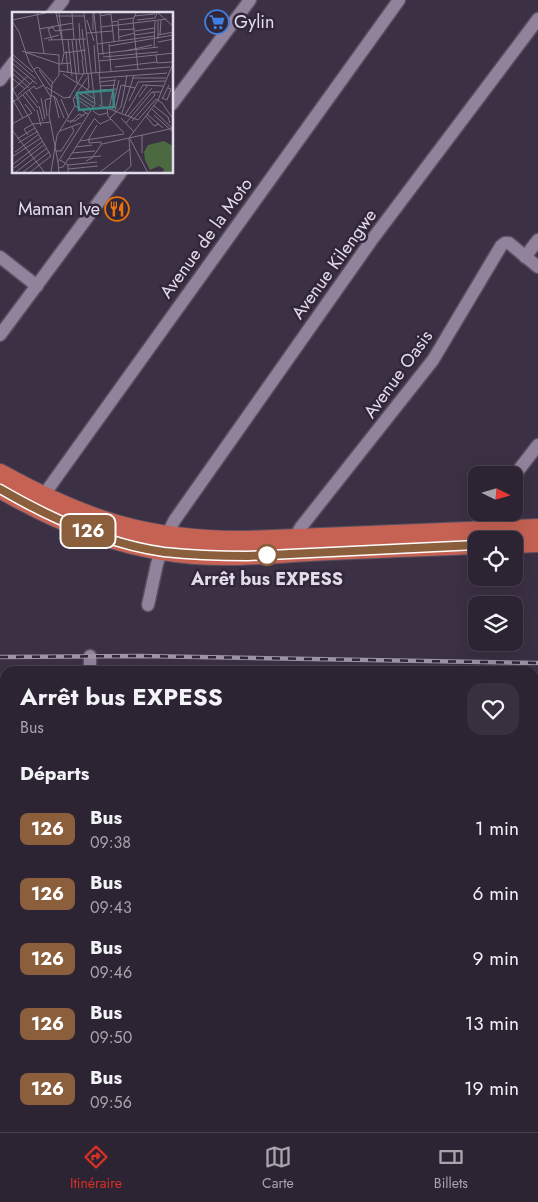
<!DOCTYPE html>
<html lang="fr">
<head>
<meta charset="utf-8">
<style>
  :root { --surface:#2d2433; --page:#39303f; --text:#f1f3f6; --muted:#a7a4ac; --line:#48414e; --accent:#d93025 }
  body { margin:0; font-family:Jost,sans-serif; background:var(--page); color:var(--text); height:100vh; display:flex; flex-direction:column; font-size:19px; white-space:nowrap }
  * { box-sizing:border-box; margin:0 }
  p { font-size:16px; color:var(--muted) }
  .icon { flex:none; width:28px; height:28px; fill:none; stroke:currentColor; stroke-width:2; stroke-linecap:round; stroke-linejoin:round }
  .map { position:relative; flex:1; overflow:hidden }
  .sheet { position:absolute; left:0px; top:666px; width:539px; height:466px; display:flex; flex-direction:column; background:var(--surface); border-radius:15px 15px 0 0; box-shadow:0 5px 20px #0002,0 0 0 1px var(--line) }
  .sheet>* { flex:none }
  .badge { padding:0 10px; border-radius:8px; font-size:18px; line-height:32px }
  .needle { width:32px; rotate:95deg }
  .buttons { position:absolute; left:468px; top:466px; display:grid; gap:10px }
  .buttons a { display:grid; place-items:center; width:55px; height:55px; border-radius:10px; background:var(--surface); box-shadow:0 5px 20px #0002,0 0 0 1px var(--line); font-size:25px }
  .map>.badge { position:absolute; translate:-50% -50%; box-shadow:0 0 0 2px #fff }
  h2 { padding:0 20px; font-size:19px; line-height:45px }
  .round { display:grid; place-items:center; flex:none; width:52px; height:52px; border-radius:15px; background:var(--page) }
  .headline { display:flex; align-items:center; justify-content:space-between; height:85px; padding:0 20px }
  h1 { font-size:24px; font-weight:700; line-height:38px }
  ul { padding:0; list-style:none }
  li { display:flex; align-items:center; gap:15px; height:65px; padding:0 20px }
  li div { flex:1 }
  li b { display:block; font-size:19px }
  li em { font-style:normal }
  li .badge { min-width:55px; font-weight:700; text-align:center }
  .menu { display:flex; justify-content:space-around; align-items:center; height:70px; border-top:1px solid var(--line); background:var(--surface); font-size:14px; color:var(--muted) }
  .menu a { display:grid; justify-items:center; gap:2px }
  .menu .active { color:var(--accent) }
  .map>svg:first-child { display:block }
</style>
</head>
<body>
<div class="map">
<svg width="538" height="1132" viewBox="0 0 538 1132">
  <rect width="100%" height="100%" fill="#3c3044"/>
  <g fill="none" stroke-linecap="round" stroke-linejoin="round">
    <g stroke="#584f60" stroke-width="15">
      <g id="minor">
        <polyline points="52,14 63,0"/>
        <polyline points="0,80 14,62"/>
        <polyline points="172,104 250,0"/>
        <polyline points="0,257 37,286"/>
        <polyline points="525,257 538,240"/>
        <polyline points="0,335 121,172"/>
        <polyline points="514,476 538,445"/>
        <polyline points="43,496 399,0"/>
        <polyline points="474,531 487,512"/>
        <polyline points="167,536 174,521 371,241 538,19"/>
        <polyline points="294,539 301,527 433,360 501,246 505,243 509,243 538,267"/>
        <polyline points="148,605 157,564 161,551"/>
        <polyline points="90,656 90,671"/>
        <polyline points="534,734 538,734"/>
        <polyline points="0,761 5,761"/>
        <polyline points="0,876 5,869"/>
        <polyline points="0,975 5,976"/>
        <polyline points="0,1091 5,1094"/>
        <polyline points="68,1128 78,1132"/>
        <polyline points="383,1128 392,1132"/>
        <polyline points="401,1132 404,1128"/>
      </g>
    </g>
    <g stroke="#584f60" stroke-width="20">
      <g id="highway">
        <path d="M 0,473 C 85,520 148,541 247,540 L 538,528"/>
        <path d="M 0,489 C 50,518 104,542 162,551 C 211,560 260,555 310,552 C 365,549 421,547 476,545"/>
        <polyline points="514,544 538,543"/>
      </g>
    </g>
    <use href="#minor" stroke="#90839b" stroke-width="12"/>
    <use href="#highway" stroke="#c66254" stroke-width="18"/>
    <g stroke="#9e95a5" stroke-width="4.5">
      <polyline id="rail" points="0,657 140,656 538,663"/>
    </g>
    <use href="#rail" stroke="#32263a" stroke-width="2.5" stroke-dasharray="8" stroke-linecap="butt"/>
  </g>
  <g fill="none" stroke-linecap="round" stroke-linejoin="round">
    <g stroke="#fff" stroke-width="11">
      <path id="line" d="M 0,489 C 50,518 106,544 164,552 C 192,555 220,556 248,556 L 476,545"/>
    </g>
    <use href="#line" stroke="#8b5e3c" stroke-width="8"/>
  </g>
  <defs>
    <g id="supermarket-ring" transform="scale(1.25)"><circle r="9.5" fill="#32263a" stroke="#3f7fe0" stroke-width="1.5"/><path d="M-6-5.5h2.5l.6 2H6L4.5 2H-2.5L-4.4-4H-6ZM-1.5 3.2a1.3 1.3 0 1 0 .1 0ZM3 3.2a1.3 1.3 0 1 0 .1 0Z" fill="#3f7fe0"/></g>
    <g id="restaurant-ring" transform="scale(1.25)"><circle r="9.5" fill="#32263a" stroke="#e8710a" stroke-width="1.5"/><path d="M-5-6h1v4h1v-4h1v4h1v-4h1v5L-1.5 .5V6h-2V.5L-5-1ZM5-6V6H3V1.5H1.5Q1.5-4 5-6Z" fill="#e8710a"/></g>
  </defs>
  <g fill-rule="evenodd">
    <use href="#supermarket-ring" x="217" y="22"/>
    <use href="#restaurant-ring" x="117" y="209"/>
  </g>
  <circle fill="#fff" stroke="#8b5e3c" stroke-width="2.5" cx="267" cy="555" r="10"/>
  <g text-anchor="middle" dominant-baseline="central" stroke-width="5" stroke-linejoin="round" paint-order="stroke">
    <g font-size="18" fill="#e2dbe8" stroke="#32263a" text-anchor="start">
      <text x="234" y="22">Gylin</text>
      <text x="100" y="209" text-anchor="end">Maman Ive</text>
    </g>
    <g font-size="18" fill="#e2dbe8" stroke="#32263a">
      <text transform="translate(206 238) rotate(-54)">Avenue de la Moto</text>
      <text transform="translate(334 264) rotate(-54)">Avenue Kilengwe</text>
      <text transform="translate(398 374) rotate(-54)">Avenue Oasis</text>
    </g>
    <g font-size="18" font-weight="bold" fill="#e2dbe8" stroke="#32263a">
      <text x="267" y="579">Arrêt bus EXPESS</text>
    </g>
  </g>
  <g transform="translate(12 12)">
    <rect width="161" height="161" fill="#3c3044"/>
    <path d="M 152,129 L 161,134 L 161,161 L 151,161 L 152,157 L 147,154 L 138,158 L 133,148 L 132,140 L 136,133 Z" fill="#4b6a42"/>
    <path fill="none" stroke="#7e7486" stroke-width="1" d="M 25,1 L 32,41M 44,1 L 50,28M 47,1 L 52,41M 60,1 L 62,28M 81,1 L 81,18M 82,1 L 88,60M 88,1 L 91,43M 124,1 L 121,8 L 126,58M 146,1 L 162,15M 45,4 L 72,4M 88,4 L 99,2 L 102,30M 122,4 L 143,2M 0,8 L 34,1M 75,8 L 82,29M 106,8 L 122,6M 125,8 L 143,6 L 145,1M 0,9 L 7,20 L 17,50 L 39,85 L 37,103 L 46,150M 100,10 L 106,9 L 107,29M 67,11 L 68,27M 40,14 L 43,19 L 61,17M 89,15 L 155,7M 27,17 L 61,11M 70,17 L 75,62M 106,18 L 123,17M 123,19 L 143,16M 75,21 L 101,19M 123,23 L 143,20M 146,23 L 162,20M 148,23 L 149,8M 107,25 L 123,21M 32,27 L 47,23M 67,27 L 71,48M 146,27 L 146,9M 36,28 L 74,27M 40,28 L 36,17 L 42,15M 56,28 L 60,64M 60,28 L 65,70M 64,28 L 67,61M 146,30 L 162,27M 85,32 L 143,24M 97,32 L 99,59M 82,33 L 84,61M 97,34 L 162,23M 142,36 L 143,9M 10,39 L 47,52 L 59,51M 54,39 L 56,61M 113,39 L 140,33M 15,40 L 47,43M 0,42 L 21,60M 86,42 L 146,35M 144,43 L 145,51 L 160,50M 91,45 L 146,40M 0,46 L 24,67M 87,49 L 162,41M 0,51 L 25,72M 50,51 L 52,41 L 74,38M 103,55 L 145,50M 0,56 L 18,72M 22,57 L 26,55 L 41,71M 27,58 L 40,76M 47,59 L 68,62 L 158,55M 87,60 L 90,93M 0,61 L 17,76M 51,62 L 81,81M 76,62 L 77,75 L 73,81 L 83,87M 0,66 L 13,77M 88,66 L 155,61M 120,66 L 154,66M 88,70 L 104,68M 88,74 L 103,73M 34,75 L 52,86 L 59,85M 0,76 L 39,144M 0,78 L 16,64M 17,78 L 26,91M 88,78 L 104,77M 65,80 L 82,91M 14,81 L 26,96M 6,83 L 21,69M 11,83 L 23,99M 39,83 L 44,86 L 52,106M 63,83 L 82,95M 42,84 L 47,106M 39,85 L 40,72 L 47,63 L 47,43M 62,85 L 80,98M 127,85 L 136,73M 0,86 L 11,106M 29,86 L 33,107M 57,86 L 72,61 L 70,48M 150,86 L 155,88 L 159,77 L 156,76M 49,87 L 57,106M 61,87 L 63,94 L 76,102M 61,87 L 75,66M 150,87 L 157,73M 117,89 L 126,70 L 153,69M 0,91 L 22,74 L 24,77 L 32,73M 87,93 L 126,108M 27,94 L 31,109M 142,94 L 156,105 L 158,111M 95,95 L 96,104 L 112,121M 97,97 L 103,68M 140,97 L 160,116M 25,98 L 29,114M 100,98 L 107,68M 81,99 L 87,103 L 95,101M 103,99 L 109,73 L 123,76M 110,101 L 122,63M 135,102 L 151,116M 113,103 L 131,73 L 151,74M 142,103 L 162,121M 35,104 L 33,88 L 39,86M 116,104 L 140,76M 134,104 L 142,114 L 147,112M 82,106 L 88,112 L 99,107M 98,106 L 109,95 L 115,63M 109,106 L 122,120M 126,108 L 144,87 L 150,91 L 162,108M 55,109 L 63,109 L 74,101M 120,109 L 143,83 L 141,80M 58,111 L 67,102 L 72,104M 114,111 L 140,80 L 149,80M 0,112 L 20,101 L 13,92M 21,112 L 39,110M 0,118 L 33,161M 48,119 L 69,111M 16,123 L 12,117 L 21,112M 117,126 L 146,88 L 162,49M 117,126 L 162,116M 5,127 L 23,116M 118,127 L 136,161M 76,128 L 85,113M 68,129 L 112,122M 6,131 L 26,119M 90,132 L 117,126M 64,135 L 80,133M 44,139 L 49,139 L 62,119 L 60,115M 3,140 L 27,122M 60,141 L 83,139M 130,141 L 130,123M 0,145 L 29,126M 56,147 L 89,144M 48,148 L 56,153 L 56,161M 74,149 L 80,146 L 89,133 L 89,130 L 77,131 L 77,128M 0,153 L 31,129M 56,153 L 85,150M 2,156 L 33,132M 46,156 L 51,155 L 82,107M 56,157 L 86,154M 4,160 L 35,136M 39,160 L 45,123 L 63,94M 10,161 L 37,140M 17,161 L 39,144M 47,161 L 46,150 L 83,92 L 72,1M 87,161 L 118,137M 111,161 L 119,154 L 117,126"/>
    <path fill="#398a86" fill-opacity="0.15" stroke="#398a86" stroke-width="2.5" d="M 101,78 L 102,95 L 67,98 L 65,81 Z"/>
    <rect width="161" height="161" fill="none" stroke="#e2dbe8" stroke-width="2.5"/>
  </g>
</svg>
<div class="buttons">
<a><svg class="needle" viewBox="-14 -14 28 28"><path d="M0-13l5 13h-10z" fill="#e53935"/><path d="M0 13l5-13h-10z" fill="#a7a4ac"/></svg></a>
<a><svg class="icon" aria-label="locate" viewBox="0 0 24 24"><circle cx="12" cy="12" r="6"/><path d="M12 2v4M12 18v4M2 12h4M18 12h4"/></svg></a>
<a><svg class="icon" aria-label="layers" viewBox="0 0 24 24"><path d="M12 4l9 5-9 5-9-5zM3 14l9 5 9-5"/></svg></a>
</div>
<b class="badge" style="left:88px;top:531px;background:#8b5e3c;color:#fff">126</b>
<section class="sheet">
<div class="headline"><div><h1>Arrêt bus EXPESS</h1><p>Bus</p></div><a class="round"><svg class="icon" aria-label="heart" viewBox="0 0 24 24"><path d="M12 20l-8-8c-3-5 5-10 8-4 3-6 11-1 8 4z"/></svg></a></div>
<h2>Départs</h2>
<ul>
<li><span class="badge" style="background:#8b5e3c;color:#fff">126</span><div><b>Bus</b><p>09:38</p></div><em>1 min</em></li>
<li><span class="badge" style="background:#8b5e3c;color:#fff">126</span><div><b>Bus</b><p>09:43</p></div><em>6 min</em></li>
<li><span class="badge" style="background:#8b5e3c;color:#fff">126</span><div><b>Bus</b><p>09:46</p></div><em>9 min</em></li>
<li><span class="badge" style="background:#8b5e3c;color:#fff">126</span><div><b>Bus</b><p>09:50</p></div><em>13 min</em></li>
<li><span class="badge" style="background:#8b5e3c;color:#fff">126</span><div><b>Bus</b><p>09:56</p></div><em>19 min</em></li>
</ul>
</section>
</div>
<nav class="menu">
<a class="active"><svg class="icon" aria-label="directions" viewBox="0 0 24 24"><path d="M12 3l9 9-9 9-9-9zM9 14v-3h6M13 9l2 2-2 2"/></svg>Itinéraire</a>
<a><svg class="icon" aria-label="map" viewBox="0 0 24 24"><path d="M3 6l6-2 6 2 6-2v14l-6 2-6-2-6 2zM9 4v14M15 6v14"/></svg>Carte</a>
<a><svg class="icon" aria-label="tickets" viewBox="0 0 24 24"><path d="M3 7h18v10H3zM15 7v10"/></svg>Billets</a>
</nav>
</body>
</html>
